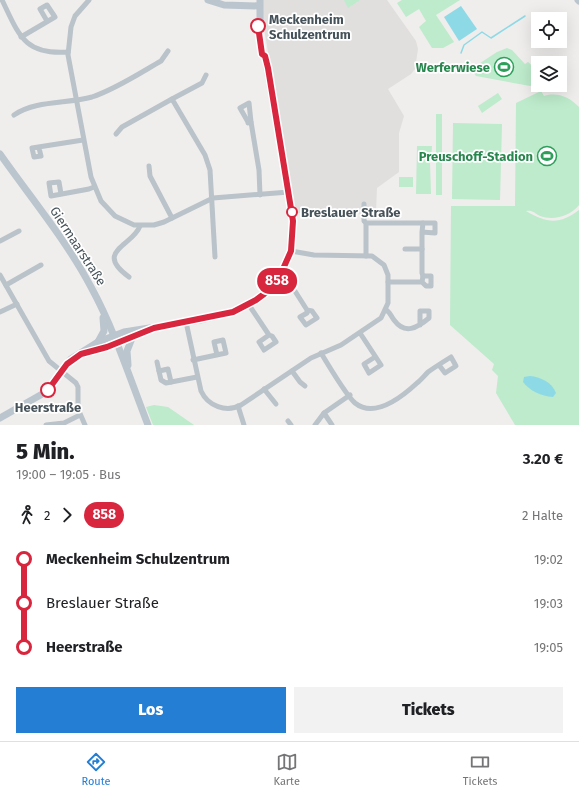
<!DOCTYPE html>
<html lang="de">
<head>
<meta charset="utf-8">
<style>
  :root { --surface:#fff; --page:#f2f2f2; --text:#202124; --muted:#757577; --line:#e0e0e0; --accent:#247ed3 }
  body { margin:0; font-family:"Fira Sans",sans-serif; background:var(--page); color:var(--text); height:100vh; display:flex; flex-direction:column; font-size:15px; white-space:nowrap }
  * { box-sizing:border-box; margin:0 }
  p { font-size:13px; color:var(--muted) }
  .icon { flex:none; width:22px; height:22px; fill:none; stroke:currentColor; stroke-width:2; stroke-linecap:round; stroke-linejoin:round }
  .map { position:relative; height:425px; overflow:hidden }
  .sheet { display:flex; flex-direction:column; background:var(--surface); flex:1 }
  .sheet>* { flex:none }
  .badge { padding:0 8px; border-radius:13px; font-size:14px; line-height:26px }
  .tools { position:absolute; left:531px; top:12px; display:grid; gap:8px }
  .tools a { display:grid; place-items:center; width:36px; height:36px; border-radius:0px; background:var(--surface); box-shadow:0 4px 16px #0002; font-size:20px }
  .map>.badge { position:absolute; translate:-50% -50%; box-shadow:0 0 0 2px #fff }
  .legs { display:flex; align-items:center; gap:6px; height:44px; padding:0 16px; font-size:13px }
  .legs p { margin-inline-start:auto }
  .head { display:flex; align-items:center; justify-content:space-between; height:68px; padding:0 16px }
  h1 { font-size:22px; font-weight:800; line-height:30px }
  .cta { display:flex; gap:8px; margin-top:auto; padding:8px 16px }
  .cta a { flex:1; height:46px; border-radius:0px; background:var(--accent); color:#fff; font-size:16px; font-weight:800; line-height:46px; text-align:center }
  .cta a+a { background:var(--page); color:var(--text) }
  ul { padding:0 16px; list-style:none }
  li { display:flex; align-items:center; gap:14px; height:44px; font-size:15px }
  li i { display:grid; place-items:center; width:6px; height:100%; margin:0 5px; background:currentColor }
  li i::after { content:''; width:10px; height:10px; margin:-5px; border:3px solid; border-radius:50%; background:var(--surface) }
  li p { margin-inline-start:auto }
  li:first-child i { background:linear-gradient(#0000 50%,currentColor 0) }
  li:last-child i { background:linear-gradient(currentColor 50%,#0000 0) }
  .tab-bar { display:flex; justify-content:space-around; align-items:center; height:56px; border-top:1px solid var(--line); background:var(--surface); font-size:11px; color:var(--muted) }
  .tab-bar a { display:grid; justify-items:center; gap:2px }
  .tab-bar .active { color:var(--accent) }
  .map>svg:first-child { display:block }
</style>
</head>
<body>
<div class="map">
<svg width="579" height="425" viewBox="0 0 579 425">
  <rect width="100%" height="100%" fill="#f0eded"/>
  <polygon fill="#e1dede" points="263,0 387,0 416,41 418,49 415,69 411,74 388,89 404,116 399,133 399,172 377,188 376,211 358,214 296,213 262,17"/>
  <g fill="#bdebcb">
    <polygon points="344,0 360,0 348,8"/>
    <polygon points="402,0 460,0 436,15 454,42 443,48 432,48 419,27 426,21 419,9 406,17 397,3"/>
    <polygon points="507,48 512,50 525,64 528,62 538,71 538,84 530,86 476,76 471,69 497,52"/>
    <path d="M 541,91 L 544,96 C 558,92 569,97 579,107 L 579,205 C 570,216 554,221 540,216 C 534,213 533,210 526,211 C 546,223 560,225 579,210 L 579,425 L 515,425 L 496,393 L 498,376 L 492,370 L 494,364 L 450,325 L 451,206 L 515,206 L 516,103 Z"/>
    <polygon points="498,93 502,99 482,113 478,106"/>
    <rect x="436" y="114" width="6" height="81"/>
    <polygon points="453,123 502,124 500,200 452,199"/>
    <polygon points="417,146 432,146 431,161 430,162 431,194 416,194"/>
    <rect x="399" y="177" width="14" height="10"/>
    <polygon points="154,405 168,407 194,425 153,425 146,407"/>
  </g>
  <g fill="#8ddae6">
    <polygon points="461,6 477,29 459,41 444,17"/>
    <path d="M 530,376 C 540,377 552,382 556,393 L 553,397 C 541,396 530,391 523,382 L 524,377 Z"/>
  </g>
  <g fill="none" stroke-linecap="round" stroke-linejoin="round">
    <polyline stroke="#8ddae6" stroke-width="1.5" points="461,53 464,45 482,32 491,38 525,16"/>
    <g stroke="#b9c3c9" stroke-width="5">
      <path d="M 2,0 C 19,35 24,55 68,52"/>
      <polyline points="89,0 75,16 71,27 68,55 91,177 101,201 115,216 134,225 154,225 164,222 213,198 289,192"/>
      <polyline points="21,37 55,17 47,5 40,9 47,21"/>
      <polyline points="206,75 202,83 172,99 205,155 210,170 215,257"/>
      <path d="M 14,115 C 36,100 67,104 92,97 C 116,89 140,73 161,61 L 168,51"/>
      <polyline points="248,122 240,108 249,103 251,122 248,123"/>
      <polyline points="251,122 259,170 260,195"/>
      <polyline points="116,134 122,127 172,99"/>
      <polyline points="39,148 41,156 34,157 32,148 83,140"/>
      <polyline points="149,166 150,176 172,218"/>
      <polyline points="61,194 59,182 49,183 51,196 89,189 94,187"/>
      <polyline points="364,204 364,221 366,223 366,256"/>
      <polyline points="366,223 423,223"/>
      <polyline points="422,232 423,223 435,223 435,233 422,232 422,273 423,276"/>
      <polyline points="0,241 19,231"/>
      <polyline points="405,249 422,249"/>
      <polyline points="281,274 286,277 307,310 312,311 317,318 306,325 300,317 307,313 307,310"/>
      <polyline points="0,275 49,361 76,383 78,387 78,409 85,425"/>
      <path d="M 129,277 C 93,251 133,246 140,226"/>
      <polyline points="388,282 422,282 426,286 431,286 431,276 423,276 422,282"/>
      <polyline points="6,285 41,265"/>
      <polyline points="249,305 269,335 272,336 276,342 264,350 259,342 269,335"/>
      <path d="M 386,310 C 390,312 391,316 394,320 C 405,335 417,328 429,318 L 429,311 L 420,311 L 420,325"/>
      <polyline points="0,312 17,304"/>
      <path d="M 186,322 L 201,391 C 208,406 226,413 241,405 L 311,358 L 341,345 L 381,318 L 388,303 L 388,275 L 384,265 L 372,256 L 314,255 L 291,251"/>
      <polyline points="360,333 381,365 369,373 364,364 375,357"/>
      <path d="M 321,353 C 327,363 348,397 355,403 C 375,419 403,396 417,383 C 421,380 424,376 428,372 C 435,367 443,362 451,357 L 456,366 L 445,373 L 439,365"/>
      <polyline points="193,360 226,353 223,340 214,342 217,355"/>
      <polyline points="157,362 161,380 166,383 197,377"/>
      <polyline points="159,371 168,369 171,382"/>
      <polyline points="292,371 300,382 305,386"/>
      <polyline points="264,389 276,404"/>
      <polyline points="238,406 244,425"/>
      <polyline points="324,413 332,425"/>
      <polyline points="288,421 291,425"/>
      <polyline points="46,425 64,423 80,415"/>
      <polyline points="315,425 324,413 350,395"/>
    </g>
    <g stroke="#bac5ce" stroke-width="7">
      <polyline points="208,0 224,5 259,6"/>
      <polyline points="578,0 579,1"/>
      <path d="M 0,154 C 31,198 66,240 91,287 C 115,331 130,379 148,425"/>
      <polyline points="98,342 104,331 103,318"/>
      <polyline points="87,351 107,347 145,332"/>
      <polyline points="128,365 127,351 132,338"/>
      <polyline points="0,418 44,393 71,359 98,342 124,332 200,320 233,312 256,300 275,283 285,266 291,251 293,221 267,68 265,56 262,54 258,26 260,23 260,0"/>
    </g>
  </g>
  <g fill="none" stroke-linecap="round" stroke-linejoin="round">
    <g stroke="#fff" stroke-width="9">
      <polyline id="line-1" points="48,390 67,364 81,354 107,347 154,328 233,312 256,300 268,291 279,278 291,251 293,221 268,68 265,56 262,54 258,26"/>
    </g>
    <use href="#line-1" stroke="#d7263d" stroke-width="6"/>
  </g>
  <defs>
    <g id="stadium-ring" transform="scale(1)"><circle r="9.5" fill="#fff" stroke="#2e9e5b" stroke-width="1.5"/><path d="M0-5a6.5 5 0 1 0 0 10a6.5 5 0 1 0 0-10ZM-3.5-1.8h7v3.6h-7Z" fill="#2e9e5b"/></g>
  </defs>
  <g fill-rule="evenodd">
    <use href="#stadium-ring" x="504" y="67"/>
    <use href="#stadium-ring" x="547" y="156"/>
  </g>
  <g fill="#fff" stroke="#d7263d" stroke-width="2">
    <circle cx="258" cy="26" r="7"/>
    <circle cx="292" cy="212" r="5"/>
    <circle cx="48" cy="390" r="7"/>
  </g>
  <g text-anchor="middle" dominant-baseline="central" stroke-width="3.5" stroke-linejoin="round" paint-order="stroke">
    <g font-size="13" font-weight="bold" fill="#465259" stroke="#fff" text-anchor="start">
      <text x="269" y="19">Meckenheim<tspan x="269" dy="15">Schulzentrum</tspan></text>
      <text x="301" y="212">Breslauer Straße</text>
      <text x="48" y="407" text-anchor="middle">Heerstraße</text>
    </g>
    <g font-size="13" font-weight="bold" fill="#27864d" stroke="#fff" text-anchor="end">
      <text x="490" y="67">Werferwiese</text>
      <text x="533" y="156">Preuschoff-Stadion</text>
    </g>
    <g font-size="13" fill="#465259" stroke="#fff">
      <text transform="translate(78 246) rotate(57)">Giermaarstraße</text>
    </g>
  </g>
</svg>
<div class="tools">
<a><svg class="icon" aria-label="locate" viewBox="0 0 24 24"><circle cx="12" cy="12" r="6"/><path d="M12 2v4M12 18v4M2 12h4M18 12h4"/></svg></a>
<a><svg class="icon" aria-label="layers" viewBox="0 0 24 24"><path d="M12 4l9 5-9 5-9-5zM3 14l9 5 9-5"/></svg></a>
</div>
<b class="badge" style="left:277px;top:281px;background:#d7263d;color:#fff">858</b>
</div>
<section class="sheet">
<div class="head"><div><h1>5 Min.</h1><p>19:00 – 19:05 · Bus</p></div><b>3.20 €</b></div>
<div class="legs"><svg class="icon" aria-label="walk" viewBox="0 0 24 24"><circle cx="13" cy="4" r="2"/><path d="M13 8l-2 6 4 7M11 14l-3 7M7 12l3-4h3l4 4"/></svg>2<svg class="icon" aria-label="forward" viewBox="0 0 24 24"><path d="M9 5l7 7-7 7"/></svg><b class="badge" style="background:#d7263d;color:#fff">858</b><p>2 Halte</p></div>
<ul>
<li><i style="color:#d7263d"></i><b>Meckenheim Schulzentrum</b><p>19:02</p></li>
<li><i style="color:#d7263d"></i><span>Breslauer Straße</span><p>19:03</p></li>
<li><i style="color:#d7263d"></i><b>Heerstraße</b><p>19:05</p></li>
</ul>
<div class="cta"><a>Los</a><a>Tickets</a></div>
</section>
<nav class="tab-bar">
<a class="active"><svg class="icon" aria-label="directions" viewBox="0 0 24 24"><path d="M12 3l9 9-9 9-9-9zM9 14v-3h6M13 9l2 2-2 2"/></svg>Route</a>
<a><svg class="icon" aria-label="map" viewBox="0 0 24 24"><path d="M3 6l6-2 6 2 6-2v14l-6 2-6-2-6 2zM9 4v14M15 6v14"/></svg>Karte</a>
<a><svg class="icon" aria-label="tickets" viewBox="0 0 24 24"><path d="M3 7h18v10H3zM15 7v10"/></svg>Tickets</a>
</nav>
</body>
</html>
